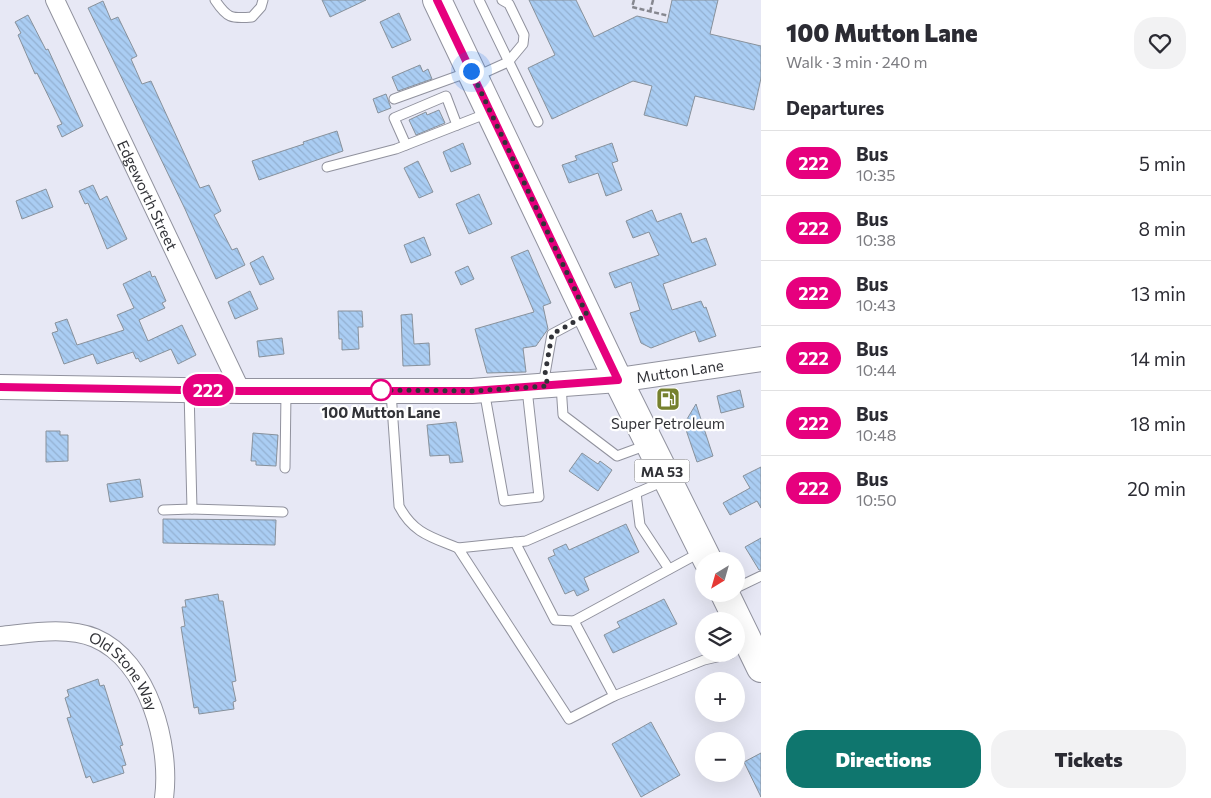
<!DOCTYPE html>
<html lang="en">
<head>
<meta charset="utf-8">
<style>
  :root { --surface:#fff; --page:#f2f2f3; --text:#2b2b33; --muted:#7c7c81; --line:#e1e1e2; --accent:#0f766e }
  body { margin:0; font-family:Commissioner,sans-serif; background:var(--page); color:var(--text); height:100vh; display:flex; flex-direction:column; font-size:19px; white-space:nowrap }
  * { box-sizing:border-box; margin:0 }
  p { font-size:16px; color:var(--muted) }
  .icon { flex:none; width:28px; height:28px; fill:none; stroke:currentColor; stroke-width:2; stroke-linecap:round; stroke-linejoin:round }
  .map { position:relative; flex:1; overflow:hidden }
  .sheet { display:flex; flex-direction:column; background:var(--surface); width:450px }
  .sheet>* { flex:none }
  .badge { padding:0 10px; border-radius:16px; font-size:18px; line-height:32px }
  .needle { width:32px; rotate:217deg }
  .tools { position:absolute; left:695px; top:552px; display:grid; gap:10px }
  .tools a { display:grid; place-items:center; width:50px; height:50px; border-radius:50%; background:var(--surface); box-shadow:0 5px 20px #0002; font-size:25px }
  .you { position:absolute; width:25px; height:25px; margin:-12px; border:4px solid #fff; border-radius:50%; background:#1a73e8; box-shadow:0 0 0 8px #1a73e833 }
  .map>.badge { position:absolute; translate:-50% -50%; box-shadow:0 0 0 2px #fff }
  h2 { padding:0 25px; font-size:19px; line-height:45px }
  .round { display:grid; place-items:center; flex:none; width:52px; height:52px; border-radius:20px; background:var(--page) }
  .headline { display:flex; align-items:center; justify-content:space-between; height:85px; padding:0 25px }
  h1 { font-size:24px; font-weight:800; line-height:38px }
  .cta { display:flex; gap:10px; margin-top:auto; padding:10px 25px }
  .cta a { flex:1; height:58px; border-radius:20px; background:var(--accent); color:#fff; font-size:20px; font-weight:800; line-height:58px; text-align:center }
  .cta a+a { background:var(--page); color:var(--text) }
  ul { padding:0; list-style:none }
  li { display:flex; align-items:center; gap:15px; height:65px; padding:0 25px; border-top:1px solid var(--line) }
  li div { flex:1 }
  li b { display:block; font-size:19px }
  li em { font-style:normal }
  li .badge { min-width:55px; font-weight:700; text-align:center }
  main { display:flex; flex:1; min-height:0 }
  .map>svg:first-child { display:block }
</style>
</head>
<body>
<main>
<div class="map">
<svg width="761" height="798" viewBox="0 0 761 798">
  <defs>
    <pattern id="building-back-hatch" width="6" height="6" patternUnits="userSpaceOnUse" patternTransform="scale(1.25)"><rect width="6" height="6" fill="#aacdf3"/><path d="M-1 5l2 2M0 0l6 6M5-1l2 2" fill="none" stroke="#93b0d1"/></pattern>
  </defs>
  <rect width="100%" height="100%" fill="#e7e8f5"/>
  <g fill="url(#building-back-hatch)" stroke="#88919b">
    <polygon points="322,0 366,0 330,17"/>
    <polygon points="529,0 576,0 594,37 637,16 667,23 672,0 718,0 710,34 761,46 761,78 754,110 695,96 687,126 644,115 652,86 633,81 552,119 528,68 555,55"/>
    <polygon points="103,1 111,20 118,17 137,56 131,59 142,84 151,81 200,188 209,185 221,211 214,215 232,250 237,248 245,265 216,279 185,209 88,8"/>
    <polygon points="399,13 411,40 392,48 380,22"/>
    <polygon points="28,15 46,50 48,49 83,126 62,137 57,126 62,124 37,73 35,74 18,35 21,33 15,22"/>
    <polygon points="420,65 423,72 428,69 432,79 398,91 392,77"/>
    <polygon points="386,94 391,108 378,113 373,99"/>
    <polygon points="439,110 445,123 416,135 409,120 426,112 427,115"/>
    <polygon points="337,131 343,151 259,180 252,161 304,144 303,142"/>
    <polygon points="463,143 471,164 451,172 443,152"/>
    <polygon points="612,143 618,161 612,163 622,190 606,196 598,173 569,183 562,165 577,160 575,156"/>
    <polygon points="418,161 433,192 419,198 404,168"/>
    <polygon points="93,185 100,200 107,196 127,239 107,249 88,203 85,204 79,191"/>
    <polygon points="46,189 53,207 22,219 16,201"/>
    <polygon points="479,194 492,224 469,234 456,204"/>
    <polygon points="652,210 657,222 681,213 692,243 706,238 716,265 663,284 672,310 701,301 704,308 706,307 716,336 699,342 695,331 651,348 641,343 630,313 640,310 631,282 615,288 609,273 659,255 649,232 633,238 626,221"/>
    <polygon points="424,237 431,255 411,263 404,245"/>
    <polygon points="528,250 551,303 543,306 548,329 536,346 523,348 526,372 487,373 475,329 534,312 511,257"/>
    <polygon points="263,256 274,279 260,285 250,263"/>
    <polygon points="468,266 474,279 461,285 455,272"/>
    <polygon points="150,271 152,277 155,276 166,301 162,303 165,308 139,320 148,341 182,325 196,355 178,364 171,349 140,362 138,358 136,359 133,352 97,364 93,354 64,364 52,333 58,331 55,323 67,319 77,345 124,330 117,315 134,308 123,284"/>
    <polygon points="250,291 258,309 235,319 228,302"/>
    <polygon points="338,311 362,311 363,327 358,327 359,349 342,350 342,339 339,339"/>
    <polygon points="412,314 414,344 429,343 430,365 403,366 401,315"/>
    <polygon points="282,338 284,354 259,357 257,341"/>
    <polygon points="740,390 744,407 721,413 717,396"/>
    <polygon points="696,404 713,456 697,462 684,424"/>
    <polygon points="456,422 463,462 450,463 449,455 430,456 427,425"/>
    <polygon points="46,431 60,431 60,435 68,435 68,461 46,462"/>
    <polygon points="253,433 278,435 276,466 256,465 256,461 251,461"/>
    <polygon points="582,453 598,464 600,461 612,470 598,491 569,471"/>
    <polygon points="761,467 761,508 757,501 730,515 723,503 750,488 743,476"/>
    <polygon points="140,479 143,497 110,502 107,484"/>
    <polygon points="163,519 276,520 275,545 163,543"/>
    <polygon points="626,524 639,552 584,578 589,590 577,596 574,590 565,594 548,558 555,555 553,550 566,544 569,550"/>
    <polygon points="761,538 761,570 759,570 745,547"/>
    <polygon points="218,594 219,601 223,601 236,681 232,682 236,701 233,702 234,709 199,714 198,707 194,708 181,627 185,626 182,607 186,607 185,600"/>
    <polygon points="664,599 677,624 613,653 604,635 620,627 617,622"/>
    <polygon points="98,679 100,686 104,685 123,745 120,746 126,765 122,766 124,773 93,783 90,776 86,778 67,718 71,717 65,698 69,696 67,690"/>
    <polygon points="651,722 680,775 641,797 612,744"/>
    <polygon points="761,753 761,797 744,762"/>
  </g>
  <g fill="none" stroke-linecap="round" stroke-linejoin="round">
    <g stroke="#91929e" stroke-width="11">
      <g id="lane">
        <path d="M 215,0 C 227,18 231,19 252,17 L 261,7 L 263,0"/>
        <polyline points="479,0 538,122"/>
        <polyline points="477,76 508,62 523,44 524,35 509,4 502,0"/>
        <polyline points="394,99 469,72"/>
        <polyline points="406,145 394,118 446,96 457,125"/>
        <polyline points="327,167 396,149 488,113"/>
        <polyline points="547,383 545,374 552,334 584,317"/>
        <polyline points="561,385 563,415 617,456 647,445"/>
        <polyline points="484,390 504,501 539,497 527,389"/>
        <path d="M 391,392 L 399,506 C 413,533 431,537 458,548"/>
        <polyline points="285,468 286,393"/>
        <polyline points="664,481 526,541 458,548 569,719 614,696 574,621 701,552"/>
        <polyline points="636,493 640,525 669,569"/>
        <polyline points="192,509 283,512"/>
        <polyline points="163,510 192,509 189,390"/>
        <polyline points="515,542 555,620 574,621"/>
        <polyline points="736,588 761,576"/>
        <polyline points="614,696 704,660 730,654"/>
      </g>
    </g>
    <g stroke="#91929e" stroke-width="20">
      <g id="street">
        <path id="s1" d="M 55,0 L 241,391"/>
        <path id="s2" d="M 0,636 C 30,633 67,626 95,638 C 149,661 171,746 164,798"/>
      </g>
    </g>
    <g stroke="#91929e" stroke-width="26">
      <g id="secondary">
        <path id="s3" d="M 0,387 L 241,391 L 472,391 L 618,380 L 761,359"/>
      </g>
    </g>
    <g stroke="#91929e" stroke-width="30">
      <g id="primary">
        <polyline points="437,0 618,380 708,561"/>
        <polyline points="725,594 761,668"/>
      </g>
    </g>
    <g stroke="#86878f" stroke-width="2.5" stroke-dasharray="5 2.5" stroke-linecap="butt">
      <polyline points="634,0 632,7 669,16"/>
      <polyline points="650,12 653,0"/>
    </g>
    <use href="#lane" stroke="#fff" stroke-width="9"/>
    <use href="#street" stroke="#fff" stroke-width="18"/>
    <use href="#secondary" stroke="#fff" stroke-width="24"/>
    <use href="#primary" stroke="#fff" stroke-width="28"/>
  </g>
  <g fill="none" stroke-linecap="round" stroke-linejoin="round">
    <g stroke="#fff" stroke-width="11">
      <polyline id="line" points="0,387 241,391 472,391 618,380 437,0"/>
    </g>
    <use href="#line" stroke="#e6007e" stroke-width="8"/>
    <polyline stroke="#323338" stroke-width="5" stroke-dasharray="0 9" points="381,390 377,390 472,391 548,386 545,374 552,334 587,315 471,71"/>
  </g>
  <defs>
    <g id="fuel-square" transform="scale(1.25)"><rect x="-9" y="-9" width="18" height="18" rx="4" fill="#76812e" stroke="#fff"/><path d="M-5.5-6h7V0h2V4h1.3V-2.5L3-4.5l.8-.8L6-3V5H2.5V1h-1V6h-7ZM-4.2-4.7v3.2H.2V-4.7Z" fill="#fff"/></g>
  </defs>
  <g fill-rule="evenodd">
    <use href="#fuel-square" x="668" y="399"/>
  </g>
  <circle fill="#fff" stroke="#e6007e" stroke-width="2.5" cx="381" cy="390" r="10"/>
  <g text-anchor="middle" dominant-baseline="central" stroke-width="4.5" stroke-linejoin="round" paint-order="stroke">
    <rect fill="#fff" stroke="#707074" stroke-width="1" x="634.5" y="459.5" width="55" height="23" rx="4"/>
    <g font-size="14" font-weight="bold" fill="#323338">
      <text x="662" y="471">MA 53</text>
    </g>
    <g font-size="15" fill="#323338" stroke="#fff">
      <text stroke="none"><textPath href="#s1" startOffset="216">Edgeworth Street</textPath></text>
      <text stroke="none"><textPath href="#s3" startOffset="681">Mutton Lane</textPath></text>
      <text stroke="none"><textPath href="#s2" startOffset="141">Old Stone Way</textPath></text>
    </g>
    <g font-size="15" font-weight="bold" fill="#323338" stroke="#fff">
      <text x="381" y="412">100 Mutton Lane</text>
    </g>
    <g font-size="15" fill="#323338" stroke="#fff">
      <text x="668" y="423">Super Petroleum</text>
    </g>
  </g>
</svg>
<div class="tools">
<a><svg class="needle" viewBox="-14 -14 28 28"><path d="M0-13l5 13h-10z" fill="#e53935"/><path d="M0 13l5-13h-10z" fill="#7c7c81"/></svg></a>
<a><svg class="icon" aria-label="layers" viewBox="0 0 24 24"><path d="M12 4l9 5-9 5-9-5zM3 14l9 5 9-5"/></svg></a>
<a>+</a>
<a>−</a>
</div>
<div class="you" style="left:471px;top:71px"></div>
<b class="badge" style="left:208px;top:390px;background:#e6007e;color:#fff">222</b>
</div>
<section class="sheet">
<div class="headline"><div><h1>100 Mutton Lane</h1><p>Walk · 3 min · 240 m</p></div><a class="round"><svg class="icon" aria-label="heart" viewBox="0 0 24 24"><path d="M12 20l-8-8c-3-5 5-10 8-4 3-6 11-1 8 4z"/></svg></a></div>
<h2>Departures</h2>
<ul>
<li><span class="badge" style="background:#e6007e;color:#fff">222</span><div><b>Bus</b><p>10:35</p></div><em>5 min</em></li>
<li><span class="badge" style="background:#e6007e;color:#fff">222</span><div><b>Bus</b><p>10:38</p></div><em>8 min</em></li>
<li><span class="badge" style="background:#e6007e;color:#fff">222</span><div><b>Bus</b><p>10:43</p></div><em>13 min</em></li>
<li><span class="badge" style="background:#e6007e;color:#fff">222</span><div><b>Bus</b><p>10:44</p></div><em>14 min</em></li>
<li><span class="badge" style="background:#e6007e;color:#fff">222</span><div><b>Bus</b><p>10:48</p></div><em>18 min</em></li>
<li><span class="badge" style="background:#e6007e;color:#fff">222</span><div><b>Bus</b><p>10:50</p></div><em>20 min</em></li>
</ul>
<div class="cta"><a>Directions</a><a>Tickets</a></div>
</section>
</main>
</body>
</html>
